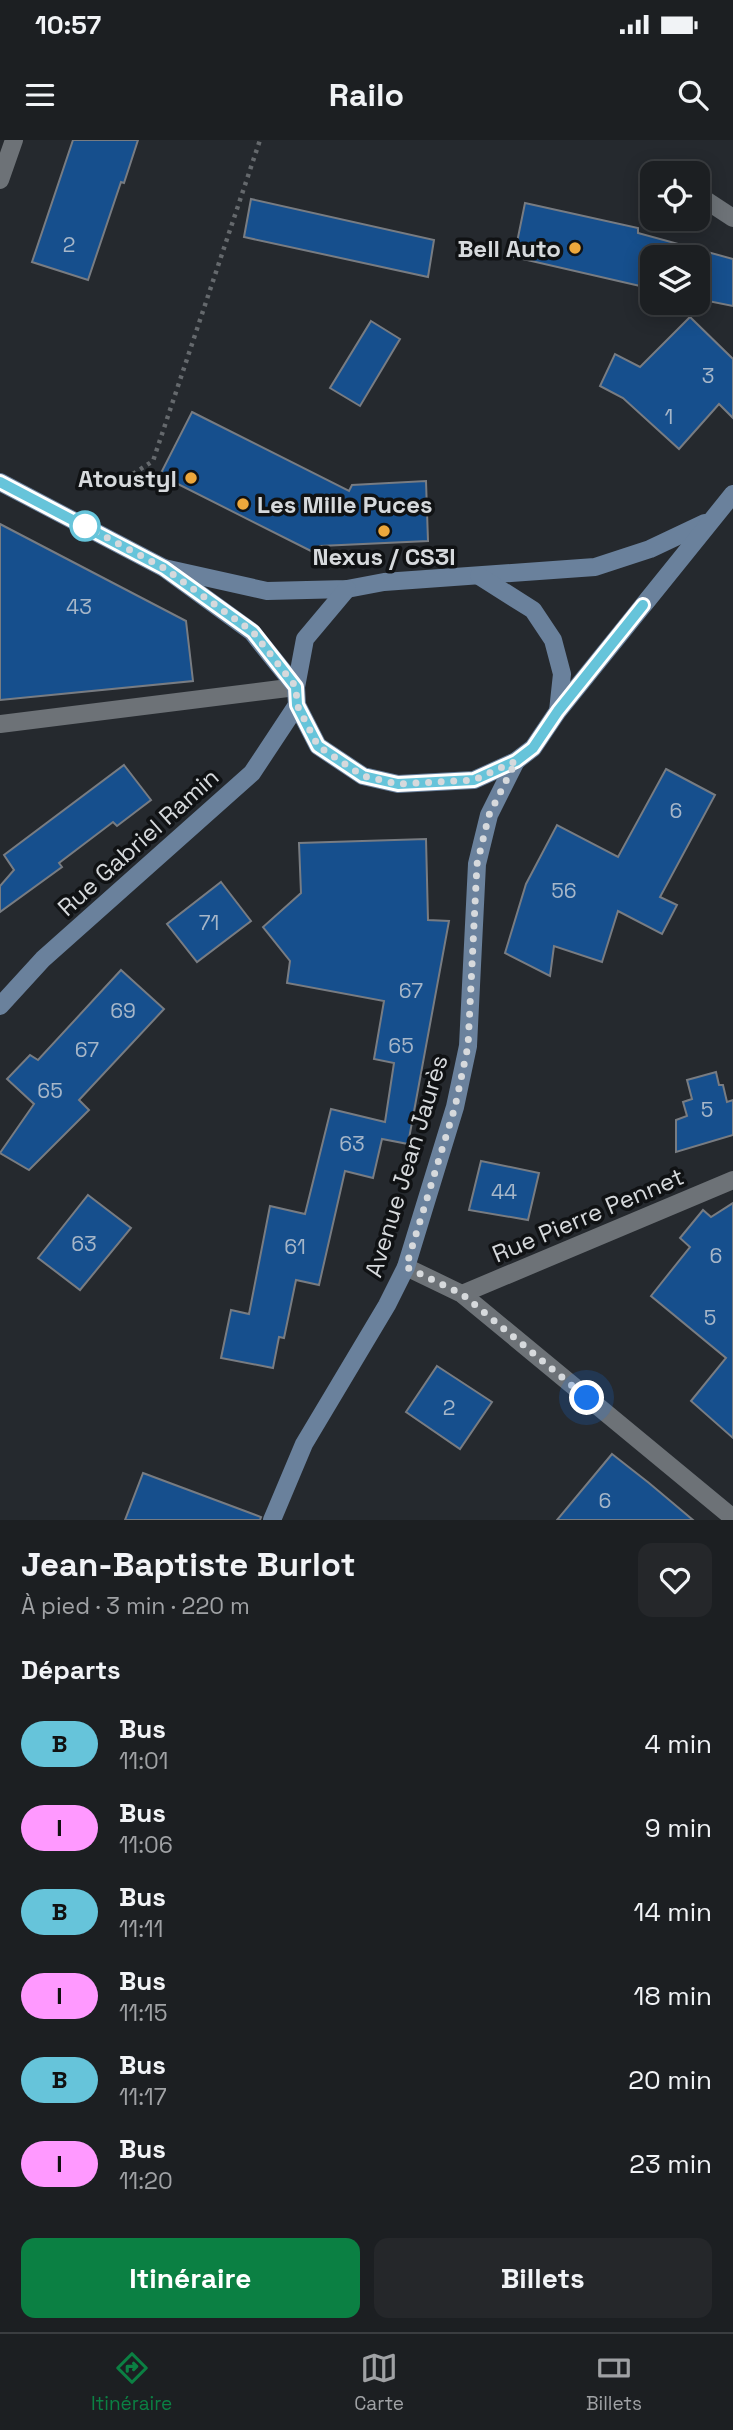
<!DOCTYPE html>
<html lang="fr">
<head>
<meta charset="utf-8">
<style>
  :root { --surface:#1c1f22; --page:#25272a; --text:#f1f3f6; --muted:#a0a2a5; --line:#3a3d40; --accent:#0b8043 }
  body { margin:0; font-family:"Space Grotesk",sans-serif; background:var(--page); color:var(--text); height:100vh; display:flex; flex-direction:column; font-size:26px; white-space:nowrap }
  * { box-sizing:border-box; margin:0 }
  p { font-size:23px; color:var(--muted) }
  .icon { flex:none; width:38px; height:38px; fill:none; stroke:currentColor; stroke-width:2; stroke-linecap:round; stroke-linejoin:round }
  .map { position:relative; height:1380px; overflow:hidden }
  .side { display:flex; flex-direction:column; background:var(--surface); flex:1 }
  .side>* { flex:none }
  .badge { padding:0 14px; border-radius:23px; font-size:24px; line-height:46px }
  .controls { position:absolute; left:640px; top:21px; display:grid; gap:14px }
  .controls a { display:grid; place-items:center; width:70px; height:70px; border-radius:14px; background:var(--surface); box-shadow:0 4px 18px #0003,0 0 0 2px var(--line); font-size:35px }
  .you { position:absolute; width:35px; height:35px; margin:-18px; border:5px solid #fff; border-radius:50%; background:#1a73e8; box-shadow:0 0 0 10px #1a73e833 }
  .map>.badge { position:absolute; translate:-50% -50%; box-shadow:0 0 0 4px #fff }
  h2 { padding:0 21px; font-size:26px; line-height:63px }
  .round { display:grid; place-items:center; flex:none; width:74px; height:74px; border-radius:14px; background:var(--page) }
  .head { display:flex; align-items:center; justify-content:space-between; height:119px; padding:0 21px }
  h1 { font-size:33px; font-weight:700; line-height:52px }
  .button { display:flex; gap:14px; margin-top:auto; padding:14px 21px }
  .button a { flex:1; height:80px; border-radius:14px; background:var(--accent); color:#fff; font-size:28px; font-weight:700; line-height:80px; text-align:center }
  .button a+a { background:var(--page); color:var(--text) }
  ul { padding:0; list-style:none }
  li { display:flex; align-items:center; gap:21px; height:84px; padding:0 21px }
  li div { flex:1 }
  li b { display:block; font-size:26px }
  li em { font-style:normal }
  li .badge { min-width:77px; font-weight:700; text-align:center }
  .status { display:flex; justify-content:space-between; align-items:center; height:49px; padding:0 35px; background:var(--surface); direction:ltr }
  .status svg { height:19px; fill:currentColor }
  header { display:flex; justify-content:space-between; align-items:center; height:91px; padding:0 21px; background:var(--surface); font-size:32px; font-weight:700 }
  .tabs { display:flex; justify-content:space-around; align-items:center; height:98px; border-top:2px solid var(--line); background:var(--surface); font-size:19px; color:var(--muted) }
  .tabs a { display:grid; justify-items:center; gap:4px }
  .tabs .current { color:var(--accent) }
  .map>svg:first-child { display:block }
</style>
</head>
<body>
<div class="status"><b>10:57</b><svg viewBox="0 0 49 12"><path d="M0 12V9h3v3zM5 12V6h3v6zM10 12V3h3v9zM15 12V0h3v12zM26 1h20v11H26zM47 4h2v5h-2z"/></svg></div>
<header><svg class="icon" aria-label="menu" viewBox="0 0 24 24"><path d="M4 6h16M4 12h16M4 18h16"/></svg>Railo<svg class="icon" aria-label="search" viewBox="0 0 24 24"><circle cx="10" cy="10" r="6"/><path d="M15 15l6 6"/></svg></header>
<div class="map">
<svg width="733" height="1380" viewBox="0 0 733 1380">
  <rect width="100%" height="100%" fill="#25292e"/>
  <g fill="#164f8d" stroke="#787c82" stroke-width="2">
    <polygon points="73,0 138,0 124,43 121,42 88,140 32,122"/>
    <polygon points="251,59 434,100 428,137 244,97"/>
    <polygon points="525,63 638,88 638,93 733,119 733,166 698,159 698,117 653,117 653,149 514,117"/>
    <polygon points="690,177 733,219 733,278 719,264 679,309 623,258 600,246 615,214 640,227"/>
    <polygon points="371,181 400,199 360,266 330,248"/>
    <polygon points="192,272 349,351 352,345 426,341 428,401 320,406 317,414 160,335"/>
    <polygon points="0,384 186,481 193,541 0,560"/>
    <polygon points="124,625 151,660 117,686 113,682 59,723 62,727 0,772 0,746 14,730 4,715"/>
    <polygon points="666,629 715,655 660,757 677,765 662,794 618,771 602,822 554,806 550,836 505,813 526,744 557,685 618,717"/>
    <polygon points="426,699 428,780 449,781 408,1004 382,999 373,1038 345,1031 319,1145 296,1140 284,1198 279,1197 273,1228 221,1218 231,1170 249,1174 270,1066 305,1074 331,969 385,982 394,923 374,919 384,861 287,843 290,821 263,787 301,753 299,703"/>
    <polygon points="221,742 251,781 197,822 167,784"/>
    <polygon points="121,830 164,869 79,960 89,970 29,1030 0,1013 34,964 7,939 30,915 38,920"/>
    <polygon points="716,932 719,945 723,945 727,962 733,960 733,995 676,1012 676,980 687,976 683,962 692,959 687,940"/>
    <polygon points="481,1021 539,1033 528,1080 469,1070"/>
    <polygon points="88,1055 131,1088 80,1150 38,1118"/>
    <polygon points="733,1063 733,1298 691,1261 726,1218 651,1156 690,1107 680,1098 703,1070 711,1077"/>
    <polygon points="437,1226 492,1262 460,1309 406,1272"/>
    <polygon points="612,1314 649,1343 693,1380 557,1380"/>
    <polygon points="143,1333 261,1377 260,1380 125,1380"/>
  </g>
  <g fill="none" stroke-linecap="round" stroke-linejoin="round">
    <polyline stroke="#65696d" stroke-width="4.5" stroke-dasharray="3.5 5" stroke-linecap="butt" points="133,334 153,321 260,0"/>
    <g stroke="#6d7277" stroke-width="18">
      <polyline points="698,55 733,78"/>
      <polyline points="0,584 296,547"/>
    </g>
    <g stroke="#6d7277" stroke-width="18">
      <polyline points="0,40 14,0"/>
      <polyline points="406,1127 462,1154 733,1378"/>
      <polyline points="462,1154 733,1040"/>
    </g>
    <g stroke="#6a819c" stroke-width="18">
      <polyline points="0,342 164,428 252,492 296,547"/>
      <polyline points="164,428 267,451 347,449 384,442 595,427 650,409 705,383"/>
      <polyline points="479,436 533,470 553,500 562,534 558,571"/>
      <polyline points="347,449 305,499 296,547 297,565 318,606 363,636 398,644 474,640 516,621 533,608 558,571 733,354"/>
      <polyline points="0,866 43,819 252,633 297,565"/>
      <polyline points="272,1380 304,1304 387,1165 406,1127 455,967 468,906 477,724 489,675 516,621"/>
    </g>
  </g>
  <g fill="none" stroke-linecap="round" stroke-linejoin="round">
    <g stroke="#fff" stroke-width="16">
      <polyline id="line" points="0,342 164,428 253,492 296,547 297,565 318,606 363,636 398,644 474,640 516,621 533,608 558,571 643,465"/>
    </g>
    <use href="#line" stroke="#66c4da" stroke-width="10"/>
    <polyline stroke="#d6d9dc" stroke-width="7" stroke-dasharray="0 12.6" points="85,386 164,428 253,492 296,547 297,565 318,606 363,636 398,644 474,640 516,621 489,675 477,724 468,906 455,967 406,1127 462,1154 587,1258"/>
  </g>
  <g fill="#eda83c" stroke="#101214" stroke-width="2.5">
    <circle cx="575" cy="108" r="7"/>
    <circle cx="191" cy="338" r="7"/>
    <circle cx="243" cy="364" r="7"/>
    <circle cx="384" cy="391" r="7"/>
  </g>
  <circle fill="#fff" stroke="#66c4da" stroke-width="3.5" cx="85" cy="386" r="14"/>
  <g text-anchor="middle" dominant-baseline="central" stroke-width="7" stroke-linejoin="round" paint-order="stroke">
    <g font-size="21" fill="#a6b6c8">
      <text x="69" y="104">2</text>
      <text x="708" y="235">3</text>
      <text x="669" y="276">1</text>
      <text x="79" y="466">43</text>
      <text x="676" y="670">6</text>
      <text x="564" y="750">56</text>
      <text x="209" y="782">71</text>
      <text x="411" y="850">67</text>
      <text x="123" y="870">69</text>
      <text x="401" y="905">65</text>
      <text x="87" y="909">67</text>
      <text x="50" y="950">65</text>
      <text x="707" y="969">5</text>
      <text x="352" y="1003">63</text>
      <text x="504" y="1051">44</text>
      <text x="84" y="1103">63</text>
      <text x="295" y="1106">61</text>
      <text x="716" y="1115">6</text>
      <text x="710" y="1177">5</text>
      <text x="449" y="1267">2</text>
      <text x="605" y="1360">6</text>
    </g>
    <g font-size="24" font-weight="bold" fill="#d6d9dc" stroke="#101214" text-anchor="end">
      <text x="561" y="108">Bell Auto</text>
      <text x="177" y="338">Atoustyl</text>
      <text x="257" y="364" text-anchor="start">Les Mille Puces</text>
      <text x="384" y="416" text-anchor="middle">Nexus / CS3I</text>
    </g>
    <g font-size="24" fill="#d6d9dc" stroke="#101214">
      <text transform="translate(138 702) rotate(-42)">Rue Gabriel Ramin</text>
      <text transform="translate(406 1026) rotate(-73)">Avenue Jean Jaurès</text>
      <text transform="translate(588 1075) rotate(-23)">Rue Pierre Pennet</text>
    </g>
  </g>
</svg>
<div class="controls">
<a><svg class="icon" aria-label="locate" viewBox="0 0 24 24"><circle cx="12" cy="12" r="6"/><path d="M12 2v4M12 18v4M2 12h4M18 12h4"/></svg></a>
<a><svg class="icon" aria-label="layers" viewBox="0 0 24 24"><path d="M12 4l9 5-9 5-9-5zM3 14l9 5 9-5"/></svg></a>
</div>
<div class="you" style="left:587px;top:1258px"></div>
</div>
<section class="side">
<div class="head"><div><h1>Jean-Baptiste Burlot</h1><p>À pied · 3 min · 220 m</p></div><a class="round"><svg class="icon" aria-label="heart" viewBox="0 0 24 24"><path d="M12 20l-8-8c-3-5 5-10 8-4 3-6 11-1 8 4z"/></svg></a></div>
<h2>Départs</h2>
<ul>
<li><span class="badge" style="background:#66c4da;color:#111">B</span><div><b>Bus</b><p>11:01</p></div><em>4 min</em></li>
<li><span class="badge" style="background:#f9f;color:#111">I</span><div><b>Bus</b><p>11:06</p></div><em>9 min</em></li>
<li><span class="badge" style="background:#66c4da;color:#111">B</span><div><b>Bus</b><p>11:11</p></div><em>14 min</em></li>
<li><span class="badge" style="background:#f9f;color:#111">I</span><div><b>Bus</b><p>11:15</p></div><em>18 min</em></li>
<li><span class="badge" style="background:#66c4da;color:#111">B</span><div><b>Bus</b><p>11:17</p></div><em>20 min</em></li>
<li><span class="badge" style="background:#f9f;color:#111">I</span><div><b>Bus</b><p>11:20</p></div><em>23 min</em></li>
</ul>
<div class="button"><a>Itinéraire</a><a>Billets</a></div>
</section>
<nav class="tabs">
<a class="current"><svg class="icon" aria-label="directions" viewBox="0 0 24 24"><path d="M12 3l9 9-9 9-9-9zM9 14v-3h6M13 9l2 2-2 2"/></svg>Itinéraire</a>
<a><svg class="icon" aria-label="map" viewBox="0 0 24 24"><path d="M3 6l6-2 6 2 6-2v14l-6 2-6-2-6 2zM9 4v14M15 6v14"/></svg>Carte</a>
<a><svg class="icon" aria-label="tickets" viewBox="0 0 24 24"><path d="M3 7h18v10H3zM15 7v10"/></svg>Billets</a>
</nav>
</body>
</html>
